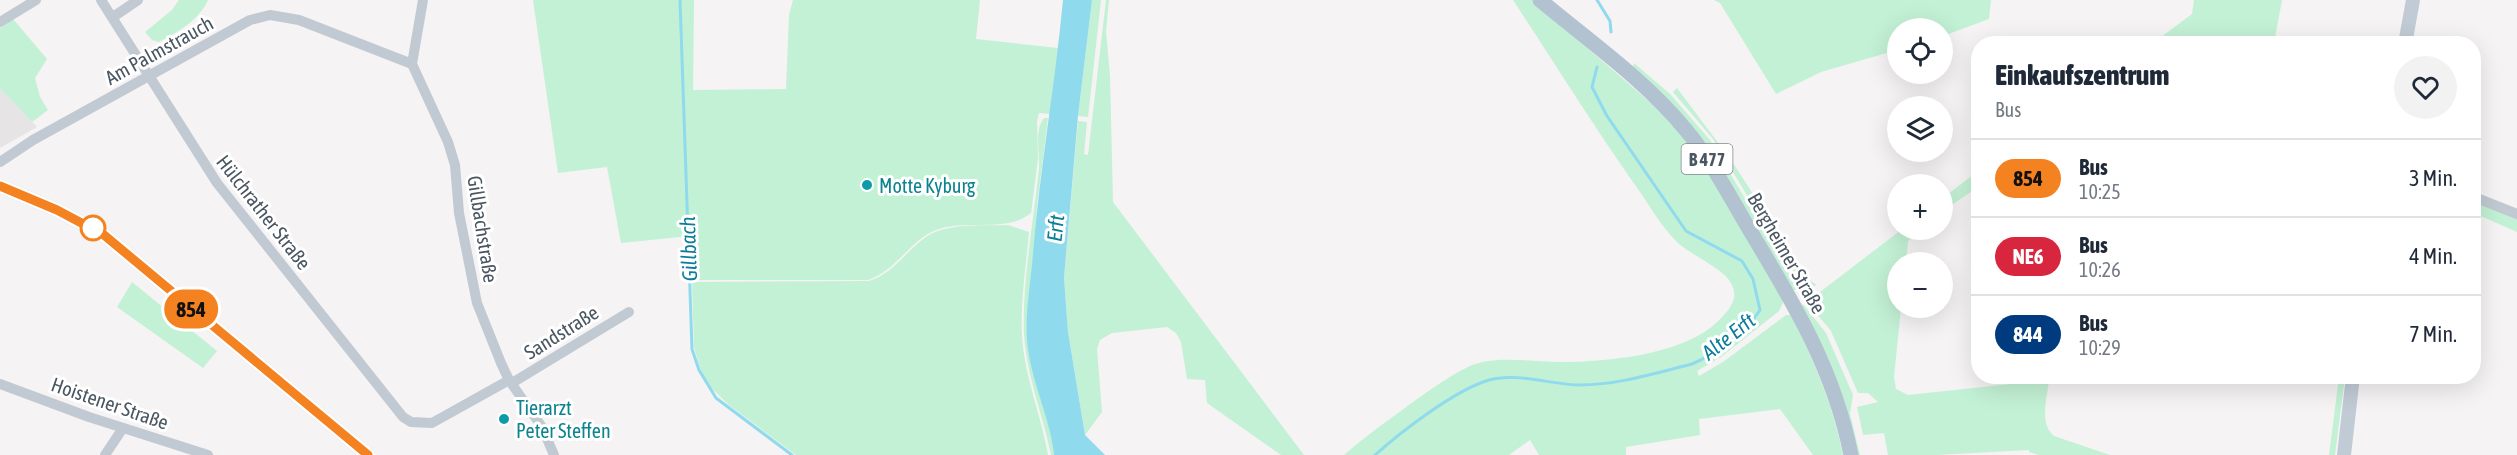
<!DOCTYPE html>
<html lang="de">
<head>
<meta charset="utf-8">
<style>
  :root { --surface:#fff; --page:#f2f2f3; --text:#1f2937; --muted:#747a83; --line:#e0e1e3 }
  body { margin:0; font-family:"Asap Condensed",sans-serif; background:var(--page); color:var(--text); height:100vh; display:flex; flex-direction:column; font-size:22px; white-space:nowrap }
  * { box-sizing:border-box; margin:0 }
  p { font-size:20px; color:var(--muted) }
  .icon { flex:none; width:33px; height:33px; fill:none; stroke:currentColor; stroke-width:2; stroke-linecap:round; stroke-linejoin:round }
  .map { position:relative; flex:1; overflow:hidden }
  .drawer { position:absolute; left:1971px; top:36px; width:510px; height:348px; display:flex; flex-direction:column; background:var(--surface); border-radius:24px; box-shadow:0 6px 24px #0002 }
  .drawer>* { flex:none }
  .badge { padding:0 12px; border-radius:20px; font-size:21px; line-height:39px }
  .fabs { position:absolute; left:1887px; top:18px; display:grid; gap:12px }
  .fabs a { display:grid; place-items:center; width:66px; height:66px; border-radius:50%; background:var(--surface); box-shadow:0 6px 24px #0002; font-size:30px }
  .map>.badge { position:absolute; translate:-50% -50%; box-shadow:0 0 0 3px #fff }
  .round { display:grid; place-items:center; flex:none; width:63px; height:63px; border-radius:32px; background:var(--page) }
  .overview { display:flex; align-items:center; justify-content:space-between; height:102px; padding:0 24px }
  h1 { font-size:28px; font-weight:800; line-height:45px }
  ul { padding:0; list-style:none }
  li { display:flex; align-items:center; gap:18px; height:78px; padding:0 24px; border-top:2px solid var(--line) }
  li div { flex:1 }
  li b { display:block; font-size:22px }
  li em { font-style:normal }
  li .badge { min-width:66px; font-weight:700; text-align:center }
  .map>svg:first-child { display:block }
</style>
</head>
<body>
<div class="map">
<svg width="2517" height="455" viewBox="0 0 2517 455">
  <rect width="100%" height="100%" fill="#f5f3f3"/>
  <polygon fill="#e6e4e5" points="0,88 37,127 0,148"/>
  <g fill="#c3f1d5">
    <path d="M 179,0 L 208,0 C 199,20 178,32 159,42 L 152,40 L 145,32 L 172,10 Z"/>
    <path d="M 533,0 L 694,0 L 693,90 L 786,89 L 789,15 L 793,0 L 980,0 L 976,39 L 1058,48 L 1050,114 L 1039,113 L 1037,121 L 1038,159 L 1031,213 C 1005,234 966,218 936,230 C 910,240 896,271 868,280 L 692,280 L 690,236 L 621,243 L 607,167 L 558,173 Z"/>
    <polygon points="1092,0 1101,0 1088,117 1078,116"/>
    <polygon points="1106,0 1109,0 1106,31 1110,76 1113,202 1304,455 1281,455 1207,403 1205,380 1187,379 1181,342 1176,333 1167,327 1112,333 1100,340 1097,349 1102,412 1085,435 1068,332 1064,278 1078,121 1087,122 1084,154 1088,155"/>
    <path d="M 1513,0 L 1532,0 L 1667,117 L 1691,146 L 1719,188 L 1781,296 L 1783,303 L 1779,311 L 1721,357 L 1697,371 L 1699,376 L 1723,362 L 1786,315 L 1791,315 C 1814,361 1833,405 1843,455 L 1813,455 L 1780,409 L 1699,419 L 1700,435 L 1626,447 L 1626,455 L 1539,455 L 1530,440 L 1509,455 L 1344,455 C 1368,434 1394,416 1420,397 C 1436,386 1452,374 1470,366 C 1497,355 1531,362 1560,362 C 1607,362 1689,355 1722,317 C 1731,308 1738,298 1732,285 C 1726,269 1688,254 1676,241 C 1659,224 1647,201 1633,182 C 1591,122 1553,61 1513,0 Z"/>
    <polygon points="1714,0 1991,0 1989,19 1943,36 1942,28 1898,28 1897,50 1821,72 1776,94 1720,3"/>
    <polygon points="2194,0 2282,0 2274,43 2153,43 2192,14"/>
    <polygon points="13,19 47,59 35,78 40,97 48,110 32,122 0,88 0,28"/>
    <polygon points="1634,63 1670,94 1710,140 1798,287 1798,290 1793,290 1633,67"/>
    <polygon points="1677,88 1731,160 1809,280 1817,285 1806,288 1800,283 1713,139 1673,92"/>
    <path d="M 1044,118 L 1048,118 L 1037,206 L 1027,339 L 1051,435 L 1054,455 L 1051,455 C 1043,414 1026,375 1024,333 C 1022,281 1034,220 1039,168 C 1040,153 1034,130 1044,118 Z"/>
    <polygon points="1978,171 1978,187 1943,211 1943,198"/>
    <polygon points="2474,202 2517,218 2517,232 2474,213"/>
    <path d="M 1008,225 L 1029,232 C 1026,266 1020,303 1022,338 C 1025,378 1041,415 1048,455 L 796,455 L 729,405 L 708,385 L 700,368 L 694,347 L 692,282 L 869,281 C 896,273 910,244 933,233 C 955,223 984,226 1008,225 Z"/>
    <path d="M 1901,230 L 1920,230 L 1908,241 L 1906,262 L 1898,262 L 1898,308 L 1901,308 L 1894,377 L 1896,389 L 1908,395 L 2049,380 C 2047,398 2039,424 2054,436 L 2110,455 L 2039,455 L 2029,452 L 2029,450 L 1936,455 L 1888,455 L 1884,433 L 1863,435 L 1857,407 L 1878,402 L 1868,393 L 1858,393 L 1831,331 L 1807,302 Z"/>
    <polygon points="132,282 217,351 203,368 117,307"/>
    <path d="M 1803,304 L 1826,333 L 1853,395 L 1850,414 L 1860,455 L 1857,455 C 1847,402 1828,353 1802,306 Z"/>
    <polygon points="2339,377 2345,377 2335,455 2329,455"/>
  </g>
  <path fill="#90daee" d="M 1063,0 L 1092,0 L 1078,116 L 1064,278 L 1068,332 L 1085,435 L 1105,455 L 1054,455 C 1050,416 1030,380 1027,340 C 1025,311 1031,282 1033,253 C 1040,168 1055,85 1063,0 Z"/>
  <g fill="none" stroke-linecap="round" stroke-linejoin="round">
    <g stroke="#90daee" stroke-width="3">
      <polyline points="680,0 692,349 699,370 716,398 792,455"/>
      <polyline points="1597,0 1610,21 1611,32"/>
      <path d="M 1375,455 C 1402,431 1455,390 1489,380 C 1515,372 1553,385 1580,385 C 1618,385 1656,373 1692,364 C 1716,354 1746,332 1760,310 L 1753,279 L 1742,261 L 1686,231 L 1607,116 L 1592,87 L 1597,67"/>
    </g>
    <g stroke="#c1cad2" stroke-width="10">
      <polyline points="101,0 217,183 403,417 411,422 432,423 509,380"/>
      <polyline points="423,0 412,64 448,142 455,165 459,213 477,303 501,363 509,380 542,427 554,455"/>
      <polyline points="113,17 138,0"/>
      <polyline points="0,22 36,0"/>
      <polyline points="0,162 33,140 250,20 270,15 299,20 412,64"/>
      <polyline points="2474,197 2517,214"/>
      <polyline points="512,383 629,312"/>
      <polyline points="0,384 89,417 208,455"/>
      <polyline points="105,455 123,428"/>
    </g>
    <g stroke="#c1cbd6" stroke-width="14">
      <polyline points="2405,44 2413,0"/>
      <polyline points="0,186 57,210 104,235 368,455"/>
      <polyline points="2344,455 2353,376"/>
    </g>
    <path stroke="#b3c2d1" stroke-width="15" d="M 1540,0 C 1589,41 1645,80 1686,130 C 1711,160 1729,195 1749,229 C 1793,302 1834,369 1851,455"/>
  </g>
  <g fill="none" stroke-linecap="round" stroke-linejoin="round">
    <g stroke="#fff" stroke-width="14">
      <polyline id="line" points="0,186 57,210 104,235 368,455"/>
    </g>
    <use href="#line" stroke="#f58220" stroke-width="9"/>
  </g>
  <g fill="#0f9aa8" stroke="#fff" stroke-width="2">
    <circle cx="867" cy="185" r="6"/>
    <circle cx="504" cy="419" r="6"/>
  </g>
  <circle fill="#fff" stroke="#f58220" stroke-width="3" cx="93" cy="228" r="12"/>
  <g text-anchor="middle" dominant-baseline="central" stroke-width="6" stroke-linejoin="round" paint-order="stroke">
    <rect fill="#fff" stroke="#808990" stroke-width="1.5" x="1681.5" y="144" width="51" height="30" rx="4.5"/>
    <g font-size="18" font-weight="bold" fill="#4a5661">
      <text x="1707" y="159">B 477</text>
    </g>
    <g font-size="20" fill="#4a5661" stroke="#fff">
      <text transform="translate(159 50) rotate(-29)">Am Palmstrauch</text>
      <text transform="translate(264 212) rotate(52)">Hülchrather Straße</text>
      <text transform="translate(483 229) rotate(81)">Gillbachstraße</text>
      <text transform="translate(1787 253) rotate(60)">Bergheimer Straße</text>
      <text transform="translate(561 332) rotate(-32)">Sandstraße</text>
      <text transform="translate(110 403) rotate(19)">Hoistener Straße</text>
    </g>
    <g font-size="20" fill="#0d838f" stroke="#fff" text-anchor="start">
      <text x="879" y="185">Motte Kyburg</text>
      <text x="516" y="407">Tierarzt<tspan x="516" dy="23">Peter Steffen</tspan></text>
    </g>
    <g font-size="21" font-style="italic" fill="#0c7c9b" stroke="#fff">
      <text transform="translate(1055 228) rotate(-84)">Erft</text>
      <text transform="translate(688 249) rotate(-92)">Gillbach</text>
      <text transform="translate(1728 336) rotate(-38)">Alte Erft</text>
    </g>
  </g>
</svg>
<div class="fabs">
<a><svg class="icon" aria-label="locate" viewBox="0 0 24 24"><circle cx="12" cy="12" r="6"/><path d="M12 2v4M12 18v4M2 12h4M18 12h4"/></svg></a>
<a><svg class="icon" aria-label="layers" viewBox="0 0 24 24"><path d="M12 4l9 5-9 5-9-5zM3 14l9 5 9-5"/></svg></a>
<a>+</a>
<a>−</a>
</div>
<b class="badge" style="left:191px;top:309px;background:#f58220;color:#111">854</b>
<section class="drawer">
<div class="overview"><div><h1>Einkaufszentrum</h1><p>Bus</p></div><a class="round"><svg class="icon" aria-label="heart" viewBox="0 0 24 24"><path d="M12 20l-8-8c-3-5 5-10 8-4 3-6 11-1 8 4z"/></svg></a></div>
<ul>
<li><span class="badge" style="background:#f58220;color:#111">854</span><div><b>Bus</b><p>10:25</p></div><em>3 Min.</em></li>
<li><span class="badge" style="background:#d7263d;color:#fff">NE6</span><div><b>Bus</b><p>10:26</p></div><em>4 Min.</em></li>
<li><span class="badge" style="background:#003b80;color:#fff">844</span><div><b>Bus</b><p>10:29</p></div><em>7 Min.</em></li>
</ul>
</section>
</div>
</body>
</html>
